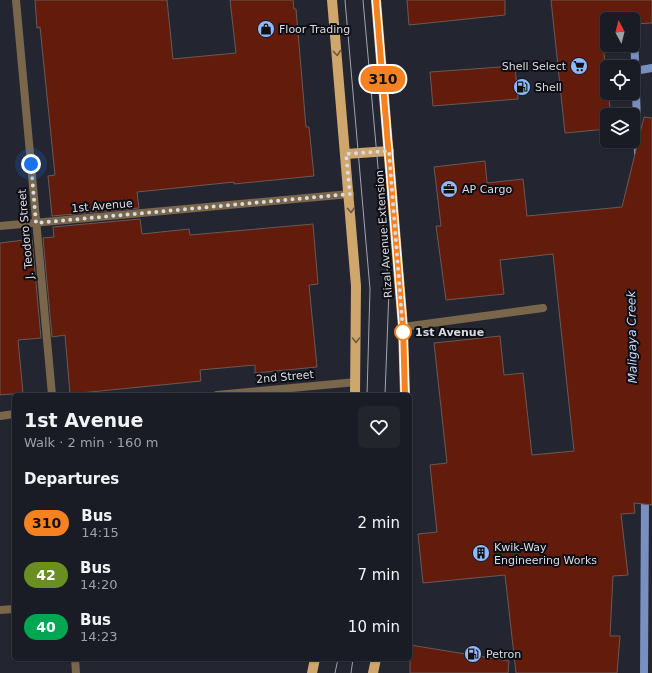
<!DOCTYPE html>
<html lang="en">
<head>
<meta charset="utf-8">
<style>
  :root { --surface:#1a1c25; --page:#23252d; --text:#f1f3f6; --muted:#9fa1a7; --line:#383a42 }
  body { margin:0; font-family:"DejaVu Sans",sans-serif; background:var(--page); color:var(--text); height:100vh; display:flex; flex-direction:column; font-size:15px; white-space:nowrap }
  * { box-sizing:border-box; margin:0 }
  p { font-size:13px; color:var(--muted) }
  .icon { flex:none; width:22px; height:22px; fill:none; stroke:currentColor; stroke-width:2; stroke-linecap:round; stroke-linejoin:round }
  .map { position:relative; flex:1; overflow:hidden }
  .side { position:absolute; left:12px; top:393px; width:400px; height:268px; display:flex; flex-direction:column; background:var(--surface); border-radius:6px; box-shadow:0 1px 3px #0004,0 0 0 1px var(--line) }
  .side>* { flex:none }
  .badge { padding:0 8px; border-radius:13px; font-size:14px; line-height:26px }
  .needle { width:26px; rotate:353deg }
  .fabs { position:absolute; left:600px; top:12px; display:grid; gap:8px }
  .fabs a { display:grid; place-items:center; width:40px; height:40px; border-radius:6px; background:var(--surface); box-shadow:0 1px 3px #0004,0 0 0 1px var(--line); font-size:20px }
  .you { position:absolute; width:20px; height:20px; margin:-10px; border:3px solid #fff; border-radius:50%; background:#1a73e8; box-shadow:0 0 0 6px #1a73e833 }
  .map>.badge { position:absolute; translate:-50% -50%; box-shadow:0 0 0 2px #fff }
  h2 { padding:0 12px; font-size:15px; line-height:36px }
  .round { display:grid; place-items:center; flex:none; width:42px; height:42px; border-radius:6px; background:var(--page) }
  .head { display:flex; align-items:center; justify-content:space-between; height:68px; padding:0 12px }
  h1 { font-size:19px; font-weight:700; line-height:30px }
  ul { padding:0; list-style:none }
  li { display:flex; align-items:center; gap:12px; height:52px; padding:0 12px }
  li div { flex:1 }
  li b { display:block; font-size:15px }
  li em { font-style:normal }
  li .badge { min-width:44px; font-weight:700; text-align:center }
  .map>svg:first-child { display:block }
</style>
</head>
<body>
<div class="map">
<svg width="652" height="673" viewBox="0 0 652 673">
  <rect width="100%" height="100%" fill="#232531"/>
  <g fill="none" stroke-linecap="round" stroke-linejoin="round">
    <g stroke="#7890bf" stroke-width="8">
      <polyline points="633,0 638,153"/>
      <polyline points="635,71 652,68"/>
      <polyline points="644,673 645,495"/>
    </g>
  </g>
  <g fill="#631c0c" stroke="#695955">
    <polygon points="35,0 167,0 173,59 236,53 230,0 293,0 294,9 296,9 306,127 309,127 314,176 234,184 234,182 137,192 139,208 52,216 48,176 55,175 40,27 37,28"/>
    <polygon points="407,0 505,0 505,15 409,25"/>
    <polygon points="551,0 652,0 652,23 633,24 633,19 607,19 607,26 602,26 607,93 608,93 611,115 607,115 607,129 565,133"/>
    <polygon points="515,66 518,99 433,106 430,72"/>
    <polygon points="644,117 652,118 652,505 634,503 635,513 621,514 628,575 613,576 610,636 620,636 617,673 516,673 505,575 423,583 418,534 437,532 430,465 447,463 434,343 500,336 504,375 523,373 532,455 574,451 553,254 500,260 504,294 446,300 436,226 441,226 434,167 485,161 487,183 523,179 527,216 622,207"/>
    <polygon points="140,219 142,234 189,229 190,235 313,224 318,284 309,285 317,367 255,373 255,365 200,370 201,381 70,394 65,335 52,337 43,238 54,237 53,227"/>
    <polygon points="32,239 41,338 18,340 23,393 0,395 0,243"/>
    <polygon points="410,645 509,661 508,673 410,673"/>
  </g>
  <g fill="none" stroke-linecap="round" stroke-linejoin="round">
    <polyline stroke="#7a674b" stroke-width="8" points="403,327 543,308"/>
    <g stroke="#7a674b" stroke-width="8">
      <polyline points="16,0 52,395"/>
      <polyline points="0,226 350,194"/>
      <polyline points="217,395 356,382"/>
      <polyline points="0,416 14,414"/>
      <polyline points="0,610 14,609"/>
      <polyline points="75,659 76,673"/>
    </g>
    <g stroke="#cfa76c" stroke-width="10">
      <polyline points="332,0 356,286 355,395"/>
      <polyline points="376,0 403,327 405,395"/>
      <polyline points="346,154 389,151"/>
      <polyline points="312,673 315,659"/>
      <polyline points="373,673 376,659"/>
    </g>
    <g stroke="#a2a3ac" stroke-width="1">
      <polyline points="345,0 370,289 367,395"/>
      <polyline points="363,0 389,290 385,395"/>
      <polyline points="335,673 338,659"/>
      <polyline points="351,673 353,659"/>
    </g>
  </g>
  <defs><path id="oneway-chevron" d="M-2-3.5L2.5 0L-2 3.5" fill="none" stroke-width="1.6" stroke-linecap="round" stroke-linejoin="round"/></defs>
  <g stroke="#6e5a40">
    <use href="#oneway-chevron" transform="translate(337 53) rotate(85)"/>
    <use href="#oneway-chevron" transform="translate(351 210) rotate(86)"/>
    <use href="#oneway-chevron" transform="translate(356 340) rotate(90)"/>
  </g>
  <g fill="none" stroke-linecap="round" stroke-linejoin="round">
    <g stroke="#fff" stroke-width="9">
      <polyline id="line" points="376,0 403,327 405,395"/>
    </g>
    <use href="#line" stroke="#f58220" stroke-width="6"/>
    <polyline stroke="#d9dae2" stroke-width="4" stroke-dasharray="0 7.2" points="31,164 36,223 350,194 346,154 389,151 403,332"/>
  </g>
  <defs>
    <g id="shop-disc" transform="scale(0.9)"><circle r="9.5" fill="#90b8fd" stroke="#0e0e14"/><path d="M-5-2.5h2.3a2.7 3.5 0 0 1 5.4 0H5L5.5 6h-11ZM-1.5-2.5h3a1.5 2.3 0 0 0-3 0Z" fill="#111"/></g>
    <g id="supermarket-disc" transform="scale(0.9)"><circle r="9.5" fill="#90b8fd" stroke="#0e0e14"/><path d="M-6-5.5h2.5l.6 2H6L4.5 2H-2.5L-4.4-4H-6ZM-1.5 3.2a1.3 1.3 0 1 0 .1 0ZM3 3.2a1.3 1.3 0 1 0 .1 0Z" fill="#111"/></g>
    <g id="fuel-disc" transform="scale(0.9)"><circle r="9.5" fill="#90b8fd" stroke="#0e0e14"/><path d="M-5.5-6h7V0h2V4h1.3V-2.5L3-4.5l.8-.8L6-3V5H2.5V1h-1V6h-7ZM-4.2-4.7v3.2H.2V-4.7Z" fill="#111"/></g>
    <g id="office-disc" transform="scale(0.9)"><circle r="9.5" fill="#90b8fd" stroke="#0e0e14"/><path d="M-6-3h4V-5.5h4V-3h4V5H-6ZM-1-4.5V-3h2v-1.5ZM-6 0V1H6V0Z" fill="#111"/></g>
    <g id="building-disc" transform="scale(0.9)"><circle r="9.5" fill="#90b8fd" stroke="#0e0e14"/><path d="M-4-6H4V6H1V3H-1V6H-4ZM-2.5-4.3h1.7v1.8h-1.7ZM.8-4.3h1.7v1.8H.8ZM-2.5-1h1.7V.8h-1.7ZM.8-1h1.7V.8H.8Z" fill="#111"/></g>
  </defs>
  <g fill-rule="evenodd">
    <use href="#shop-disc" x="266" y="29"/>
    <use href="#supermarket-disc" x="579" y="66"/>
    <use href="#fuel-disc" x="522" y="87"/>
    <use href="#office-disc" x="449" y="189"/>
    <use href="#building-disc" x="481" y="553"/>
    <use href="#fuel-disc" x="473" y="654"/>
  </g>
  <circle fill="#fff" stroke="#f58220" stroke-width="2" cx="403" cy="332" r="8"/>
  <g text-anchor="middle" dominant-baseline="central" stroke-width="4" stroke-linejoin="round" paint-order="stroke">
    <g font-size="11" fill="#d9dae2" stroke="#0e0e14" text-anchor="start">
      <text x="279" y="29">Floor Trading</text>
      <text x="566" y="66" text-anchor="end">Shell Select</text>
      <text x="535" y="87">Shell</text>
      <text x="462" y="189">AP Cargo</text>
      <text x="494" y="547">Kwik-Way<tspan x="494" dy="13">Engineering Works</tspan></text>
      <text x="486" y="654">Petron</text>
    </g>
    <g font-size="11" fill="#d9dae2" stroke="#0e0e14">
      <text transform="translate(102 206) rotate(-5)">1st Avenue</text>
      <text transform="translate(26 234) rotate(-95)">J. Teodoro Street</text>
      <text transform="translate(384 234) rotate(-94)">Rizal Avenue Extension</text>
      <text transform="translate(285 377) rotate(-5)">2nd Street</text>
    </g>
    <g font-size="11" font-weight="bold" fill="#d9dae2" stroke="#0e0e14" text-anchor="start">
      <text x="415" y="332">1st Avenue</text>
    </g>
    <g font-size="12" font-style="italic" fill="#c5d9fd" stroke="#0e0e14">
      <text transform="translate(632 337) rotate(-91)">Maligaya Creek</text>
    </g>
  </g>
</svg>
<div class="fabs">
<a><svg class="needle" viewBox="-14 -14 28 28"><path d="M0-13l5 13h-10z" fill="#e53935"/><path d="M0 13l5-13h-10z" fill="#9fa1a7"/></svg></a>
<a><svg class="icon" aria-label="locate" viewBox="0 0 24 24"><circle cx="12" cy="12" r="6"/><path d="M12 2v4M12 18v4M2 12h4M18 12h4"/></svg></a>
<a><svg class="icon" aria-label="layers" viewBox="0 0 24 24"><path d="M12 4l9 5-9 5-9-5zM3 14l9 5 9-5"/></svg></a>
</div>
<div class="you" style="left:31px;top:164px"></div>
<b class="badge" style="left:383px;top:79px;background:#f58220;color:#111">310</b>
<section class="side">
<div class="head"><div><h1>1st Avenue</h1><p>Walk · 2 min · 160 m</p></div><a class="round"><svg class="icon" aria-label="heart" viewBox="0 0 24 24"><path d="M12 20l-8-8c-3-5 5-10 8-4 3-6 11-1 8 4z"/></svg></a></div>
<h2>Departures</h2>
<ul>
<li><span class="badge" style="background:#f58220;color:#111">310</span><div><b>Bus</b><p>14:15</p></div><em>2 min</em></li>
<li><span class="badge" style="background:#6b8e23;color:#fff">42</span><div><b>Bus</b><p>14:20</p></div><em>7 min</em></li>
<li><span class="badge" style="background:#00a651;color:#fff">40</span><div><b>Bus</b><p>14:23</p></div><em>10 min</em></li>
</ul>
</section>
</div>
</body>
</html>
